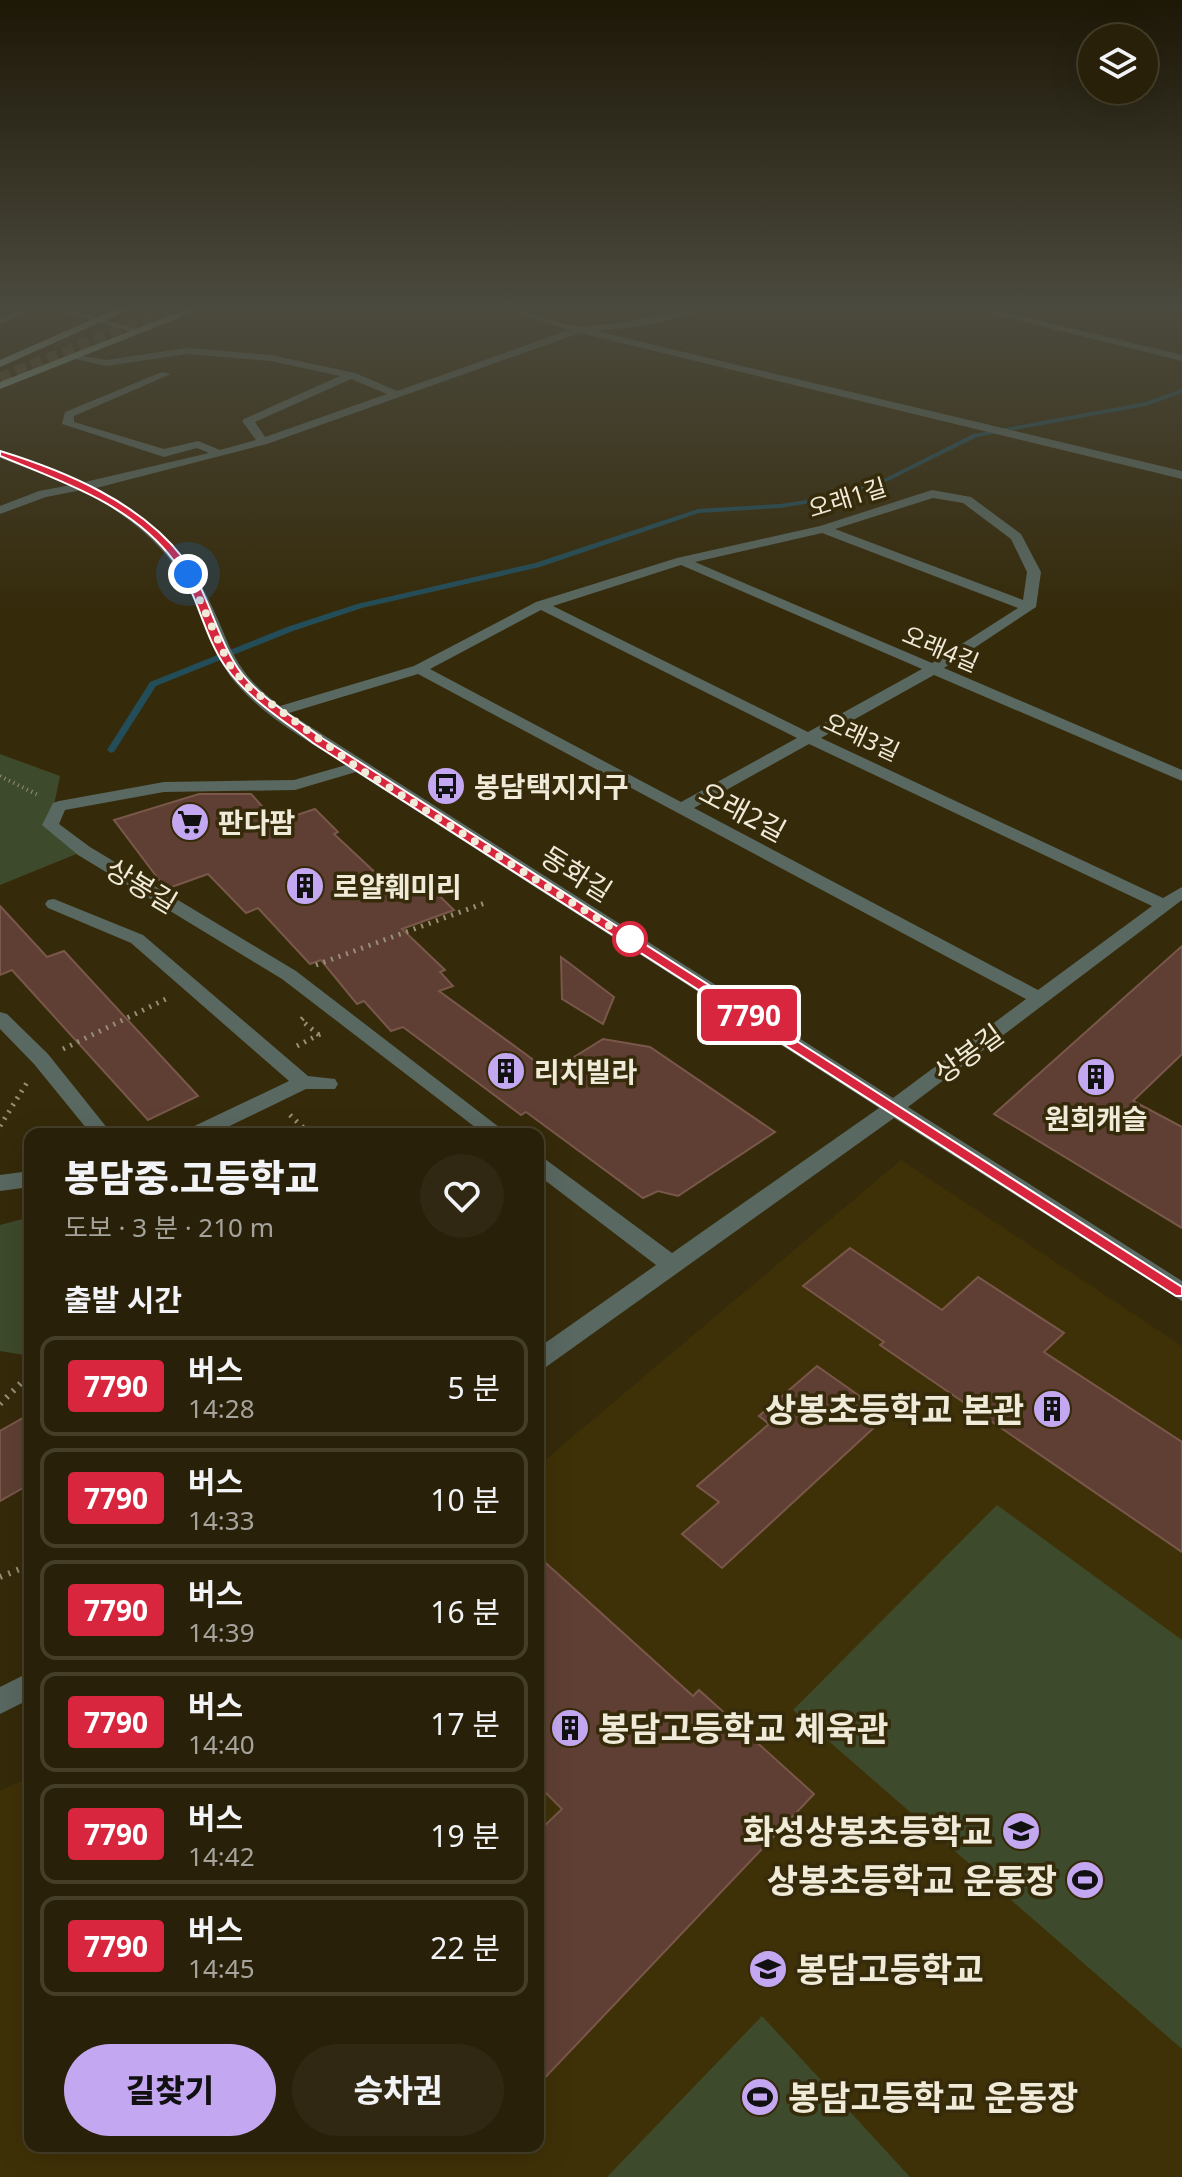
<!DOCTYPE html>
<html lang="ko">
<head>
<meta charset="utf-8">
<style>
  :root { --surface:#282008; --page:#302812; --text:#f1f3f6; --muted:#a5a39c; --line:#443e29; --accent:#c4a7f1 }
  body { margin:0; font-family:"Noto Sans","Noto Sans KR",sans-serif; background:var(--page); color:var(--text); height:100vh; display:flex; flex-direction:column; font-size:30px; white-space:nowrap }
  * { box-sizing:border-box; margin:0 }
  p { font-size:26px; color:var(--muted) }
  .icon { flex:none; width:44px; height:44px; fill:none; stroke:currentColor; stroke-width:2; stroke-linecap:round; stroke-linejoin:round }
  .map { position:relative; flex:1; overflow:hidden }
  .sheet { position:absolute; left:24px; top:1128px; width:520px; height:1024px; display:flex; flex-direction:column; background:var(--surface); border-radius:16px; box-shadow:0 8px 32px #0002,0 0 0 2px var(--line) }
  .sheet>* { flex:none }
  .badge { padding:0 16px; border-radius:6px; font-size:28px; line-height:52px }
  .controls { position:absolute; left:1078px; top:24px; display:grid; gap:16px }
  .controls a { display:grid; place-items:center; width:80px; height:80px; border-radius:50%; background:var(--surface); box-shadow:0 8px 32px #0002,0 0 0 2px var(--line); font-size:40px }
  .you { position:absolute; width:40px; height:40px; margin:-20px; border:6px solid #fff; border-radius:50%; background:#1a73e8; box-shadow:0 0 0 12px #1a73e833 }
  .map>.badge { position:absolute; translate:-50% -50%; box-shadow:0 0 0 4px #fff }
  h2 { padding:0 40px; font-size:30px; line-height:72px }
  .round { display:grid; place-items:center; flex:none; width:84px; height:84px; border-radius:42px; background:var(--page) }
  .headline { display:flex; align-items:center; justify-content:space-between; height:136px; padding:0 40px }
  h1 { font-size:38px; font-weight:800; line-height:60px }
  .primary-button { display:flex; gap:16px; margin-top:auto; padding:16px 40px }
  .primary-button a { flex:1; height:92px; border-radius:48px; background:var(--accent); color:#111; font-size:32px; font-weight:800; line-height:92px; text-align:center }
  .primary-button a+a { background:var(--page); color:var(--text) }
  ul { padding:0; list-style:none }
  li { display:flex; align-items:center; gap:24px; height:100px; margin:0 16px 12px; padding:0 24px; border:4px solid var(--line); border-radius:16px }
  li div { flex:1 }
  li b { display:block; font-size:30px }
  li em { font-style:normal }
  li .badge { min-width:88px; font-weight:700; text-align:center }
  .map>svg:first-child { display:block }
</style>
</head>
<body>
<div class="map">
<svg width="1182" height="2177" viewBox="0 0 1182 2177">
  <rect width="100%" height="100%" fill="#352a0a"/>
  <polygon fill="#3f3107" points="901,1160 1182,1346 1182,2177 0,2177 0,1791 30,1777 30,2146 538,2146 538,1466"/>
  <g fill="#3e4a2c">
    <polygon points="0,754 60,776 50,825 84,851 0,885"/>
    <polygon points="30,1217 30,1356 0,1351 0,1225"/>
    <polygon points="997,1505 1182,1640 1182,2049 793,1710"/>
    <polygon points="762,2016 910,2177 607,2177"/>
  </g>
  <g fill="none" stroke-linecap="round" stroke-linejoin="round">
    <polygon fill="#234d58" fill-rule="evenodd" points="1182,389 1182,393 1146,406 977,437 890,480 842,498 780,508 699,513 540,567 362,608 293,631 156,686 114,752 111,753 107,750 150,682 287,627 357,604 535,563 698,509 780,504 839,495 886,478 973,434 1145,402"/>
  </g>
  <g fill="#5f3f33" stroke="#79574a" stroke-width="2">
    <polygon points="199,794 251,794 276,822 315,809 338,832 334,834 395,891 423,880 454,910 402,929 445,970 440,972 453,986 439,991 550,1072 603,1039 650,1047 775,1132 678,1196 658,1191 643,1198 526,1112 521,1115 403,1027 391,1031 364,1001 357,1004 321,960 310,964 258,908 246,913 208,874 166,889 114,820"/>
    <polygon points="0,906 47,957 64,951 198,1096 148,1120 12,970 0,975"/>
    <polygon points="1182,946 1182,1054 1133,1101 1182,1127 1182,1228 994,1114"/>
    <polygon points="561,957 614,997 603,1024 562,999"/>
    <polygon points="850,1248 942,1310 978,1277 1064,1333 1044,1352 1182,1442 1182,1552 880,1345 884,1342 803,1286"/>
    <polygon points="817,1366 861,1397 854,1403 880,1422 722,1568 682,1534 719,1502 697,1486 769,1424 759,1416"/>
    <polygon points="30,1414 30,1484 0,1501 0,1431"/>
    <polygon points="538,1556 693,1696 699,1690 814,1794 538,2085 538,1832 562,1809 538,1785"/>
  </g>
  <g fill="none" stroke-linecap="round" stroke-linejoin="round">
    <polyline stroke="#514729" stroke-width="11" stroke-dasharray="11 6" stroke-linecap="butt" points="0,378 171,309"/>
    <polyline stroke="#978f76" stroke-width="4" stroke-dasharray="1 4" stroke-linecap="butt" points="0,776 40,796"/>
    <g stroke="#978f76" stroke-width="5" stroke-dasharray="2 6" stroke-linecap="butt">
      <polyline points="316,965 485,903"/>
      <polyline points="303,1018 301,1020 319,1035"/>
      <polyline points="297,1046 324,1032"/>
      <polyline points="63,1049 170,997"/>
      <polyline points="290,1115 310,1134"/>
      <polyline points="0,1126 28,1081"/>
    </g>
    <g stroke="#978f76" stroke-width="6" stroke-dasharray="2 7" stroke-linecap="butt">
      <polyline points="0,1404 30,1374"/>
      <polyline points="0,1577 30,1565"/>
    </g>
    <g fill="#596860" fill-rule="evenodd">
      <polygon points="21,309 35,309 0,324 0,317"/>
      <polygon points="53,309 70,309 143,331 138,334"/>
      <path d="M 505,309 C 532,309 557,327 584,326 C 627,325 670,309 713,309 L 644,326 L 596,331 L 1182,471 L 1182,479 L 580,333 L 267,444 L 96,488 C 140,513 178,544 203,589 C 232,641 226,665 280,706 L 414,666 L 536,602 L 677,558 L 820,526 L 932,490 L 971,497 L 1021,534 L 1041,572 L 1036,607 L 944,668 L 1182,770 L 1182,781 L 934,675 L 821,738 L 1163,898 L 1182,887 L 1182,900 L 908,1107 L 1182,1281 L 1182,1301 L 894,1118 L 546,1367 L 538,1369 L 538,1348 L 656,1265 L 538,1175 L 538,1157 L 545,1159 L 672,1253 L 879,1108 L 356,772 L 295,790 L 164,792 L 65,810 L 59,824 L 90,847 L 296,971 L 508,1134 L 484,1134 L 282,979 L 78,855 L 42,825 L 53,803 L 59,801 L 164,782 L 294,780 L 346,765 C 306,740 259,714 230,676 C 213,652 206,625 194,599 C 172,549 129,516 82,490 L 46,497 L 0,514 L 0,506 L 39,491 L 71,485 L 0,458 L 0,450 L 85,482 L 209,453 L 197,448 L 164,457 L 62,424 L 65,412 L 162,372 L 171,374 L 74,416 L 74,422 L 164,449 L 198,441 L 220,450 L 256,440 L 242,421 L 244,419 L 340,376 L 271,361 L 187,354 L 106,366 L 71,358 L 71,354 L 106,360 L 187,348 L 271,355 L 355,373 L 397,391 L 569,330 ZM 351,379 L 387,394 L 265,437 L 255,422 ZM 933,498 L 963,503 L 1011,539 L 1027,572 L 1023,600 L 835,529 ZM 822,533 L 1018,608 L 932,663 L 695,562 ZM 681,565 L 922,669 L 808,732 L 553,606 ZM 541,610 L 797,738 L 681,802 L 430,669 ZM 418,674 L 1026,999 L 893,1098 L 289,713 ZM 809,744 L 1152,906 L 1038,990 L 694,808 Z"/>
      <polygon points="973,309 991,309 1182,355 1182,361"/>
      <polygon points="54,899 143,935 308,1076 335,1079 338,1084 335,1089 306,1089 213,1134 185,1134 188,1129 289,1081 131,943 48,908 45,904 48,900"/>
      <polygon points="0,1012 7,1014 48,1054 112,1134 91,1134 34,1064 0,1029"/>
      <polygon points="30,1171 30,1187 0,1191 0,1175"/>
      <polygon points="30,1672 30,1699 0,1714 0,1687"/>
    </g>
    <g fill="#84a493" fill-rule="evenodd">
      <polygon points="116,309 130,309 0,367 0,360"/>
      <polygon points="187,309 201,309 0,389 0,382"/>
    </g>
  </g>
  <linearGradient id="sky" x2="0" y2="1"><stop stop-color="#1d1706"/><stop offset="0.5" stop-color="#4b4a3e"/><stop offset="1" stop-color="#4b4a3e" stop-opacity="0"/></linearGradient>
  <rect width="1182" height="614" fill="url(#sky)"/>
  <path fill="#d7263d" stroke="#fff" stroke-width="2" d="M 0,451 C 65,471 140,502 183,558 C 207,589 214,629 234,662 C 252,694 293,716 322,738 L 1182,1287 L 1182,1296 L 1176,1296 L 313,743 C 283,720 247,698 225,666 C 203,634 198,593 174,561 C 132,504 60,481 0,456 Z"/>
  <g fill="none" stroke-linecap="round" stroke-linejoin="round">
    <polyline stroke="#f0ead8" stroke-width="8" stroke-dasharray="0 14.4" points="188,574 229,664 247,686 357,767 630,939"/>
  </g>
  <defs>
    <g id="bus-disc" transform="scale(2)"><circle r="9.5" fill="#c4a7f1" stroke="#352a0a"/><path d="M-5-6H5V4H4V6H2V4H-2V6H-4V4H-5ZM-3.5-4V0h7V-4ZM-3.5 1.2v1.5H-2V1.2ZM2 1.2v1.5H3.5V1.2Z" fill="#111"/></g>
    <g id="supermarket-disc" transform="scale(2)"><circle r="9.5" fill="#c4a7f1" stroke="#352a0a"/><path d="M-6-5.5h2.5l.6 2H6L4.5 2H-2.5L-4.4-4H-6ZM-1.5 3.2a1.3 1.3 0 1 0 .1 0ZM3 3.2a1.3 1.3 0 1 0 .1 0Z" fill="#111"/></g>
    <g id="building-disc" transform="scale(2)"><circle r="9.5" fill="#c4a7f1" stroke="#352a0a"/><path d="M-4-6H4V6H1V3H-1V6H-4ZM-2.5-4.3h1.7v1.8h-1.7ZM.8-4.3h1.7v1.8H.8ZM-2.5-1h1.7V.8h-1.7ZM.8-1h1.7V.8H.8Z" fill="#111"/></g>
    <g id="school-disc" transform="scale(2)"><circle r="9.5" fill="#c4a7f1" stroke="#352a0a"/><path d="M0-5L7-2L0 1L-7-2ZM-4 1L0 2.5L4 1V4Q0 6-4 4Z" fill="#111"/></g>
    <g id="stadium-disc" transform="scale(2)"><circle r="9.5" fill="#c4a7f1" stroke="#352a0a"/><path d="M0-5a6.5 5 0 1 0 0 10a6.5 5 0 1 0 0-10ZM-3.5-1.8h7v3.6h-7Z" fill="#111"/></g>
  </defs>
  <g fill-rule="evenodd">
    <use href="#bus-disc" x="446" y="786"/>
    <use href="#supermarket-disc" x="190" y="822"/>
    <use href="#building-disc" x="305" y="886"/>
    <use href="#building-disc" x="506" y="1071"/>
    <use href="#building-disc" x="1096" y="1077"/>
    <use href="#building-disc" x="1052" y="1409"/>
    <use href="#building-disc" x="570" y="1728"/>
    <use href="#school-disc" x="1021" y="1831"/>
    <use href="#stadium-disc" x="1085" y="1880"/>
    <use href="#school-disc" x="768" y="1969"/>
    <use href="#stadium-disc" x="760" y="2097"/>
  </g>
  <circle fill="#fff" stroke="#d7263d" stroke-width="4" cx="630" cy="939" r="16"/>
  <g text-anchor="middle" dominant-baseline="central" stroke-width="7" stroke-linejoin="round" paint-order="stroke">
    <g font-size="24" fill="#f0ead8" stroke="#352a0a">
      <text transform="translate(847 497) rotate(-17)">오래1길</text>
      <text transform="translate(941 648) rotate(23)">오래4길</text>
      <text transform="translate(862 736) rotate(25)">오래3길</text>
    </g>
    <g font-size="28" font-weight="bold" fill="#f0ead8" stroke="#352a0a" text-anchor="start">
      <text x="474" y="786">봉담택지지구</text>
      <text x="218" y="822">판다팜</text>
      <text x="333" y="886">로얄훼미리</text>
      <text x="534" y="1071">리치빌라</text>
      <text x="1096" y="1118" text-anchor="middle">원희캐슬</text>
    </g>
    <g font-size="28" fill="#f0ead8" stroke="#352a0a">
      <text transform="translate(743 811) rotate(28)">오래2길</text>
      <text transform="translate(577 873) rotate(32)">동화길</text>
      <text transform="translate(142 885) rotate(31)">상봉길</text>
      <text transform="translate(968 1053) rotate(-36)">상봉길</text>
    </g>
    <g font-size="34" font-weight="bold" fill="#f0ead8" stroke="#352a0a" text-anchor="end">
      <text x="1024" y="1409">상봉초등학교 본관</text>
      <text x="598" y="1728" text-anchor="start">봉담고등학교 체육관</text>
      <text x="993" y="1831">화성상봉초등학교</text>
      <text x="1057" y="1880">상봉초등학교 운동장</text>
      <text x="796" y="1969" text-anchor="start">봉담고등학교</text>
      <text x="788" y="2097" text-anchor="start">봉담고등학교 운동장</text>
    </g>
  </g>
</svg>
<div class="controls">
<a><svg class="icon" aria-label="layers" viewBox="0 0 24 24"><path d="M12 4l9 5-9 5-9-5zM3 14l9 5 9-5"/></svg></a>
</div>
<div class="you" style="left:188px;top:574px"></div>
<b class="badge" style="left:749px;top:1015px;background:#d7263d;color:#fff">7790</b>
<section class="sheet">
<div class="headline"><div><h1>봉담중.고등학교</h1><p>도보 · 3 분 · 210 m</p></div><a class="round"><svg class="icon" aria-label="heart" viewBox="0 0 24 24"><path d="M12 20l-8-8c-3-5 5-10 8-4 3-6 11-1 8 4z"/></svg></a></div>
<h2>출발 시간</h2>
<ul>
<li><span class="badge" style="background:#d7263d;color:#fff">7790</span><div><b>버스</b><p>14:28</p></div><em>5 분</em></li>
<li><span class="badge" style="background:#d7263d;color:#fff">7790</span><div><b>버스</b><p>14:33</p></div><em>10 분</em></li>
<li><span class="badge" style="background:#d7263d;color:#fff">7790</span><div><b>버스</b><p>14:39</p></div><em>16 분</em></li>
<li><span class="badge" style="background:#d7263d;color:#fff">7790</span><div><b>버스</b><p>14:40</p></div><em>17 분</em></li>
<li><span class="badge" style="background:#d7263d;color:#fff">7790</span><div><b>버스</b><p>14:42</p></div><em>19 분</em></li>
<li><span class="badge" style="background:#d7263d;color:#fff">7790</span><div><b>버스</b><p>14:45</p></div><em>22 분</em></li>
</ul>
<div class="primary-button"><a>길찾기</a><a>승차권</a></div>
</section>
</div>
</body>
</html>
